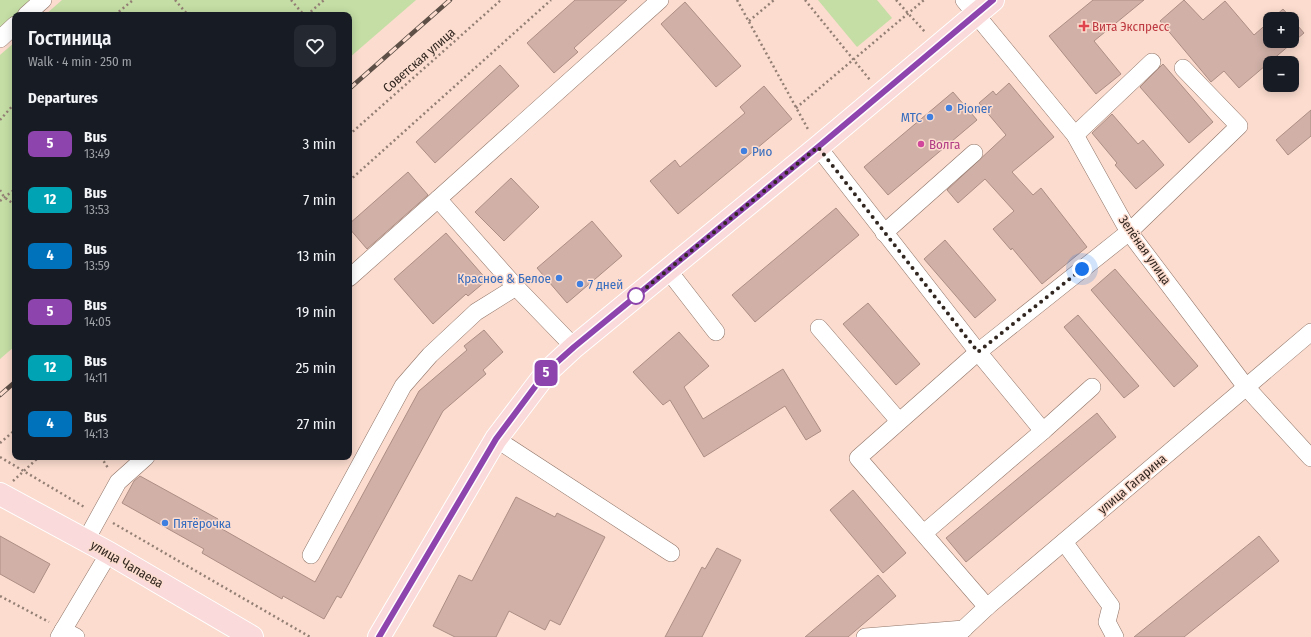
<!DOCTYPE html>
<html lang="en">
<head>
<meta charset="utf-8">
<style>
  :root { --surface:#171b24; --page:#242831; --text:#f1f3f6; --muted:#9ea1a6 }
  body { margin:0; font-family:"Fira Sans Condensed",sans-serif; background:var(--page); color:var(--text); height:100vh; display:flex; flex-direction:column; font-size:15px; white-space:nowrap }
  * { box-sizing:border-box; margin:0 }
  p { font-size:13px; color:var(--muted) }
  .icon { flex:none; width:22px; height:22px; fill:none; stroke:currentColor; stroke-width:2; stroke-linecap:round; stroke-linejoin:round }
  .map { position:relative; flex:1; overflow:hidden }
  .panel { position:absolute; left:12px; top:12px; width:340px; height:448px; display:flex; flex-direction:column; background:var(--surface); border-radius:8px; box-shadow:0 2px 10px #0003 }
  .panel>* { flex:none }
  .badge { padding:0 8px; border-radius:6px; font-size:14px; line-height:26px }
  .tools { position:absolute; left:1263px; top:12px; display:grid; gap:8px }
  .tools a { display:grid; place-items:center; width:36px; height:36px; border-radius:8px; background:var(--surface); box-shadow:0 2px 10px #0003; font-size:20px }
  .you { position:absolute; width:20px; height:20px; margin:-10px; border:3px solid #fff; border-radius:50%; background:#1a73e8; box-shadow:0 0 0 6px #1a73e833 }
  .map>.badge { position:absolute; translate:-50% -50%; box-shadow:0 0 0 2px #fff }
  h2 { padding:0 16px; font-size:15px; line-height:36px }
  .round { display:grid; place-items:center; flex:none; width:42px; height:42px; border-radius:8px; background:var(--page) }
  .headline { display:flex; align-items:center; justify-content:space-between; height:68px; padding:0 16px }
  h1 { font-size:19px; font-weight:600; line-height:30px }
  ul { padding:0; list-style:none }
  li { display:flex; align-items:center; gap:12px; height:56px; padding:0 16px }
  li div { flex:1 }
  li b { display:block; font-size:15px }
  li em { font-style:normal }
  li .badge { min-width:44px; font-weight:700; text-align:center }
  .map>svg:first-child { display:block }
</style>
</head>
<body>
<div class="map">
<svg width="1311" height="637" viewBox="0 0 1311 637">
  <rect width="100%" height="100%" fill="#fbdcce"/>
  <g fill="#c4dea5">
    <polygon points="0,0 33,0 0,30"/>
    <polygon points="62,0 416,0 349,58 349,15 45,15"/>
    <polygon points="818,0 877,0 892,18 857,47"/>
    <polygon points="15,42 15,346 0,359 0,55"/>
  </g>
  <g fill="#d0b0a7" stroke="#ad8e85">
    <polygon points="575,0 627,0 574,48 578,52 554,73 527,43"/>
    <polygon points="1093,0 1144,0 1094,41 1121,74 1096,94 1049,36"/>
    <polygon points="1184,0 1203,20 1225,1 1254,35 1270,21 1270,41 1292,41 1292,19 1304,33 1239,88 1224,71 1211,82 1160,21"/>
    <polygon points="685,2 741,66 716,87 661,24"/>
    <polygon points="1283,9 1292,19 1272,19"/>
    <polygon points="1163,64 1213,122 1189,143 1140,87"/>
    <polygon points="500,65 519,86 435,163 416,142"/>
    <polygon points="1009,83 1054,137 1012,172 1033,195 1041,188 1087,247 1042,284 1012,248 1011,250 993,229 1014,211 985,179 958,203 947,190 1006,135 979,103 993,91 996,95"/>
    <polygon points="764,86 792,119 678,214 650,181 675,160 680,167 745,113 740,107"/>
    <polygon points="953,92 977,120 888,195 864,167"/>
    <polygon points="1311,110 1311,136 1288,155 1276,140"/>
    <polygon points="1112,114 1138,144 1143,140 1164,165 1136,189 1115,165 1117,163 1092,133"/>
    <polygon points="408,172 428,195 367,249 349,228 349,224"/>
    <polygon points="511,178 539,207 504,241 475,212"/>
    <polygon points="836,208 859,235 755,322 732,295"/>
    <polygon points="592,221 622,256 567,303 537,268"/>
    <polygon points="446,233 487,280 468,296 466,294 433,324 394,279"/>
    <polygon points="945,240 996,300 975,318 924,259"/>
    <polygon points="1115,269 1198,366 1174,387 1091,290"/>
    <polygon points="868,303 920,364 896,385 843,324"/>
    <polygon points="1078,315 1139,386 1124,398 1064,327"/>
    <polygon points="484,330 503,352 483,370 486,374 443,411 341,598 337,596 324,619 283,596 282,599 202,553 204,549 122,503 134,481 140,476 218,519 215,525 315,582 419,391 467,350 464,346"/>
    <polygon points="679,332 709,366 684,387 703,419 783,369 821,431 806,440 785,406 704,457 670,400 663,405 633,372"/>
    <polygon points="1097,413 1116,437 966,562 946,538"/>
    <polygon points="853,490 906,553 883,573 830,510"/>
    <polygon points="516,497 555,517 557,513 605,537 560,625 550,620 545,630 509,611 496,637 455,637 433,626 459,575 472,581"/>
    <polygon points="0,536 50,564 34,593 0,574"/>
    <polygon points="1259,536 1279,561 1184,637 1134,637"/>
    <polygon points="717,548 741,560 702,637 665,637 702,567 705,569"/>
    <polygon points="878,575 896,596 848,637 805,637"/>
  </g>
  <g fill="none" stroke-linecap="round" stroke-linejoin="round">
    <g stroke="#907468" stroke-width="18">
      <g id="minor">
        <polyline points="964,0 1075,135 1129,232 1246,387 1311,458"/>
        <polyline points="26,15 43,0"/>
        <polyline points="0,39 15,25"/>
        <polyline points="1075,135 1152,62"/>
        <polyline points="818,147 978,352 1129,232 1239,126 1183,68"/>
        <polyline points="438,199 660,0"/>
        <polyline points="884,233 974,153"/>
        <polyline points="668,270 716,332"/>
        <polyline points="349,278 438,199 516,287 574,347"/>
        <polyline points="819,328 899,421"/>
        <polyline points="1043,431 1092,387"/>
        <polyline points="496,439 671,553"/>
        <polyline points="924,533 1043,431 978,352 858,458 987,607"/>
        <polyline points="86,540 118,482 146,457"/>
        <polyline points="1064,542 1111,606 1107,622 1115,637"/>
        <polyline points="311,555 403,386 430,355 476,312 516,287"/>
        <polyline points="63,630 76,637"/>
        <polyline points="59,637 109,553"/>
        <polyline points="865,637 964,629"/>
        <polyline points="955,637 987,607 1311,332"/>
      </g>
    </g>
    <g stroke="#fff" stroke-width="24">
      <g id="major">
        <polyline points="0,494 109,553 252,637"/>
        <polyline points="379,637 496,439 547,372 574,347 818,147 993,0"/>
      </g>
    </g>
    <g stroke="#947f75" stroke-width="2.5" stroke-dasharray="2 3" stroke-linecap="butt">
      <polyline points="175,0 188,15"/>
      <polyline points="291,0 304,15"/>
      <polyline points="737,0 809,131"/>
      <polyline points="805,0 870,80"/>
      <polyline points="896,0 925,32 924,33"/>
      <polyline points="115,15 133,0"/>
      <polyline points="307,15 324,0"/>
      <polyline points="749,21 774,0"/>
      <polyline points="796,108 924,0"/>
      <polyline points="0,120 15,103"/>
      <polyline points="349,135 501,0"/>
      <polyline points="349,181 551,0"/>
      <polyline points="0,190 4,197 15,205"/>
      <polyline points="0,201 15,189"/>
      <polyline points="0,443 15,430"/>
      <polyline points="0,457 86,508"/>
      <polyline points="101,457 108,468"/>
      <polyline points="13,481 39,457"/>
      <polyline points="113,523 310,637"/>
      <polyline points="0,596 49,622"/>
    </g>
    <use href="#minor" stroke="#fff" stroke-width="17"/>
    <use href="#major" stroke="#fadadb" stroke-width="22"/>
    <g stroke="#5e4f47" stroke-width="4.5">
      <g id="rail">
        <polyline points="349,89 450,0"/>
        <polyline points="0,395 15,382"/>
      </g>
    </g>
    <use href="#rail" stroke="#fbdcce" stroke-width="3" stroke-dasharray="9" stroke-linecap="butt"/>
  </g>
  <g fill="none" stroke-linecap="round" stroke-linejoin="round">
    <g stroke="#fff" stroke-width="9">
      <polyline id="line" points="379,637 496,439 546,372 574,347 818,147 993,0"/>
    </g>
    <use href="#line" stroke="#8e44ad" stroke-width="6"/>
    <polyline stroke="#312620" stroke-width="4" stroke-dasharray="0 7.2" points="636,296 818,147 978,352 1082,269"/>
  </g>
  <path fill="#e0444e" stroke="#fbdcce" stroke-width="1.5" d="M1082 20h4v4h4v4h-4v4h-4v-4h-4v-4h4z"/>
  <g fill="#3f7fe0" stroke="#fbdcce" stroke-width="1.5">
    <circle cx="949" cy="108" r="4"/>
    <circle cx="930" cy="117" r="4"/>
    <circle cx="744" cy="151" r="4"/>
    <circle cx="559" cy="278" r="4"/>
    <circle cx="580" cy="284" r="4"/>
    <circle cx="165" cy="523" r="4"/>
  </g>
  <circle fill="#d1479c" stroke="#fbdcce" stroke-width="1.5" cx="921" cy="144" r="4"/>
  <circle fill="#fff" stroke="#8e44ad" stroke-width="2" cx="636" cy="296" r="8"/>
  <g text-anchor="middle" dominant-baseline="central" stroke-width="3" stroke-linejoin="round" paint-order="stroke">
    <g font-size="13" fill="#be3a42" stroke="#fbdcce" text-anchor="start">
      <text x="1092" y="26">Вита Экспресс</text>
    </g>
    <g font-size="13" fill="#312620" stroke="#fbdcce">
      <text transform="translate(419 60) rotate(-41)">Советская улица</text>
      <text transform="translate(1145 250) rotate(55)">Зелёная улица</text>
      <text transform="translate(1132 484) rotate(-40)">улица Гагарина</text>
      <text transform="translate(127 564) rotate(30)">улица Чапаева</text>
    </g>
    <g font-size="13" fill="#366cbe" stroke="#fbdcce" text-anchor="start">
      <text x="957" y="108">Pioner</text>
      <text x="922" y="117" text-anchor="end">МТС</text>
      <text x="752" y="151">Рио</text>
      <text x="551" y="278" text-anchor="end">Красное &amp; Белое</text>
      <text x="588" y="284">7 дней</text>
      <text x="173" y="523">Пятёрочка</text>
    </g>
    <g font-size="13" fill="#b23c85" stroke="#fbdcce" text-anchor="start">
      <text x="929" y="144">Волга</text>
    </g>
  </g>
</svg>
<div class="tools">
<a>+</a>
<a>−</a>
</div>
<div class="you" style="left:1082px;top:269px"></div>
<b class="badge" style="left:546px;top:373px;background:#8e44ad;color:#fff">5</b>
<section class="panel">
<div class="headline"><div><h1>Гостиница</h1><p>Walk · 4 min · 250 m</p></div><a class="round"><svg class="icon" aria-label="heart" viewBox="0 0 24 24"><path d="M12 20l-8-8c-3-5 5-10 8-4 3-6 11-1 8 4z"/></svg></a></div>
<h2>Departures</h2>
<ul>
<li><span class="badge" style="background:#8e44ad;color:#fff">5</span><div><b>Bus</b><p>13:49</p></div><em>3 min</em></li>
<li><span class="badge" style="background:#00a3b4;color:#fff">12</span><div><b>Bus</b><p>13:53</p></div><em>7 min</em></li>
<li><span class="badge" style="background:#0072bc;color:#fff">4</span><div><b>Bus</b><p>13:59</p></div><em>13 min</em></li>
<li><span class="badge" style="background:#8e44ad;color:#fff">5</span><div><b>Bus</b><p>14:05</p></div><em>19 min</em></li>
<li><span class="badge" style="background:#00a3b4;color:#fff">12</span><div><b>Bus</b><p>14:11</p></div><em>25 min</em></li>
<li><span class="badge" style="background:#0072bc;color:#fff">4</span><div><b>Bus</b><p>14:13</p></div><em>27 min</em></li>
</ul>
</section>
</div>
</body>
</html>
